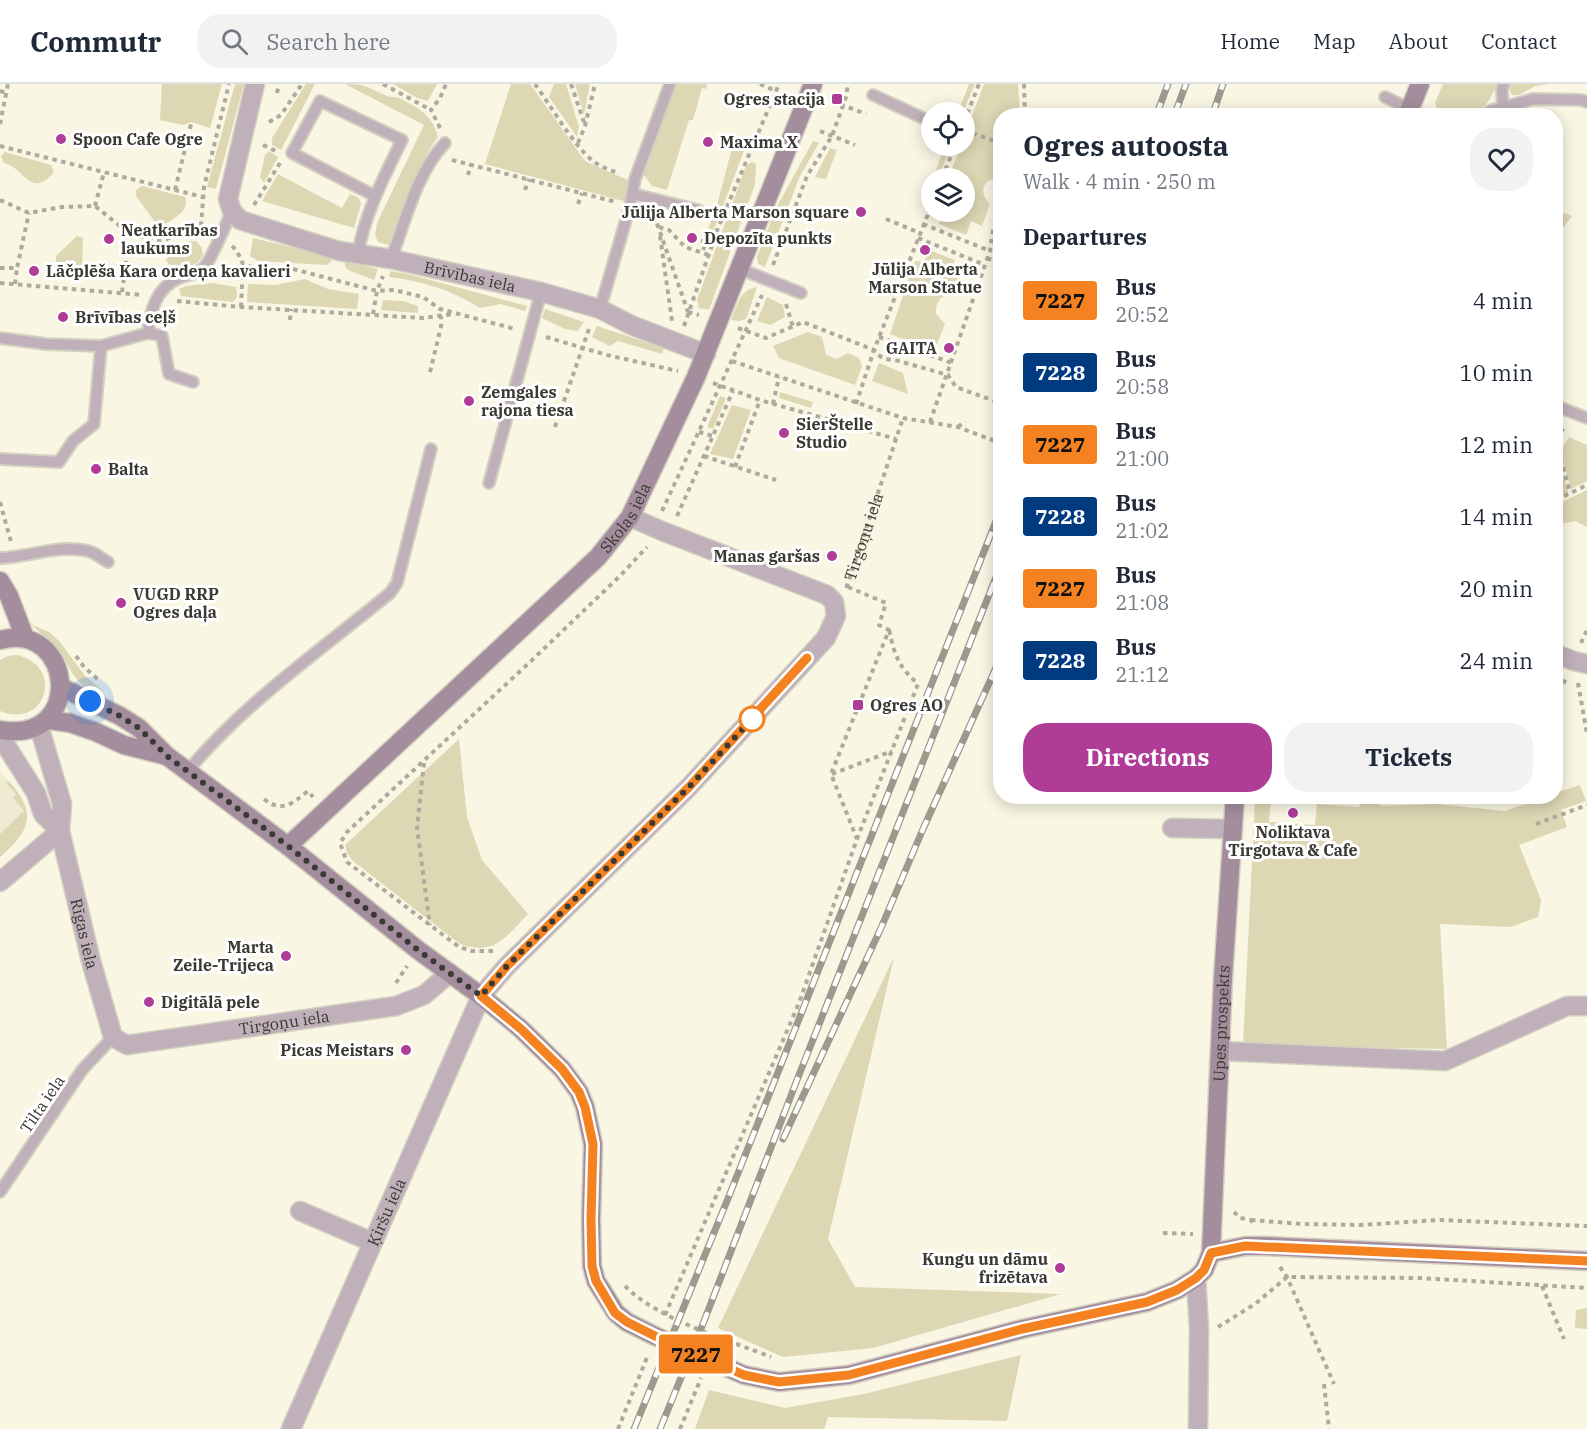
<!DOCTYPE html>
<html lang="en">
<head>
<meta charset="utf-8">
<style>
  :root { --surface:#fff; --page:#f2f2f3; --text:#1f2937; --muted:#747a83; --line:#e0e1e3; --accent:#af3c97 }
  body { margin:0; font-family:"IBM Plex Serif",serif; background:var(--page); color:var(--text); height:100vh; display:flex; flex-direction:column; font-size:22px; white-space:nowrap }
  * { box-sizing:border-box; margin:0 }
  p { font-size:20px; color:var(--muted) }
  .icon { flex:none; width:33px; height:33px; fill:none; stroke:currentColor; stroke-width:2; stroke-linecap:round; stroke-linejoin:round }
  .map { position:relative; flex:1; overflow:hidden }
  .side { position:absolute; left:993px; top:24px; width:570px; height:696px; display:flex; flex-direction:column; background:var(--surface); border-radius:24px; box-shadow:0 3px 15px #0003 }
  .side>* { flex:none }
  .badge { padding:0 12px; border-radius:4px; font-size:21px; line-height:39px }
  .tools { position:absolute; left:921px; top:18px; display:grid; gap:12px }
  .tools a { display:grid; place-items:center; width:54px; height:54px; border-radius:50%; background:var(--surface); box-shadow:0 3px 15px #0003; font-size:30px }
  .you { position:absolute; width:30px; height:30px; margin:-15px; border:4px solid #fff; border-radius:50%; background:#1a73e8; box-shadow:0 0 0 9px #1a73e833 }
  .map>.badge { position:absolute; translate:-50% -50%; box-shadow:0 0 0 3px #fff }
  h2 { padding:0 30px; font-size:22px; line-height:54px }
  .round { display:grid; place-items:center; flex:none; width:63px; height:63px; border-radius:24px; background:var(--page) }
  .headline { display:flex; align-items:center; justify-content:space-between; height:102px; padding:0 30px }
  h1 { font-size:28px; font-weight:700; line-height:45px }
  .primary-button { display:flex; gap:12px; margin-top:auto; padding:12px 30px }
  .primary-button a { flex:1; height:69px; border-radius:24px; background:var(--accent); color:#fff; font-size:24px; font-weight:700; line-height:69px; text-align:center }
  .primary-button a+a { background:var(--page); color:var(--text) }
  ul { padding:0; list-style:none }
  li { display:flex; align-items:center; gap:18px; height:72px; padding:0 30px }
  li div { flex:1 }
  li b { display:block; font-size:22px }
  li em { font-style:normal }
  li .badge { min-width:66px; font-weight:700; text-align:center }
  header { display:flex; align-items:center; gap:36px; box-sizing:border-box; height:84px; padding:0 30px; background:var(--surface); border-bottom:2px solid var(--line) }
  header strong { font-size:28px }
  nav { display:flex; gap:33px; margin-inline-start:auto; font-size:21px }
  .search { width:420px; height:54px; background:var(--page); display:flex; align-items:center; gap:15px; box-sizing:border-box; padding:0 21px; border-radius:24px; color:var(--muted); font-size:22px }
  .map>svg:first-child { display:block }
</style>
</head>
<body>
<header>
<strong>Commutr</strong>
<div class="search"><svg class="icon" aria-label="search" viewBox="0 0 24 24"><circle cx="10" cy="10" r="6"/><path d="M15 15l6 6"/></svg>Search here</div>
<nav><a>Home</a><a>Map</a><a>About</a><a>Contact</a></nav>
</header>
<div class="map">
<svg width="1587" height="1345" viewBox="0 0 1587 1345">
  <rect width="100%" height="100%" fill="#f9f6e4"/>
  <polygon fill="#efebd2" points="0,688 17,706 28,735 0,765"/>
  <g fill="#ddd7b4">
    <polygon points="162,0 222,0 210,44 191,38 183,41 160,36"/>
    <polygon points="235,0 244,0 216,105 207,103"/>
    <polygon points="306,0 315,0 281,66 272,61 272,54"/>
    <path d="M 345,0 C 367,0 366,3 385,11 C 390,14 394,12 399,14 C 418,23 433,32 438,53 L 429,66 L 389,161 L 378,158 L 375,151 L 377,139 L 424,41 Z"/>
    <polygon points="393,0 437,0 428,17 417,14"/>
    <polygon points="511,0 530,0 585,77 632,98 627,118 485,80"/>
    <polygon points="554,0 566,0 579,43 577,53 549,13"/>
    <polygon points="575,0 590,0 584,31"/>
    <polygon points="676,0 707,0 706,5 702,4 693,36 689,36 667,106 652,102 643,90"/>
    <polygon points="969,0 975,0 963,28 958,28"/>
    <path d="M 984,0 L 1018,0 L 1020,31 L 1000,32 L 1000,91 L 999,94 L 988,97 C 980,105 983,113 990,120 L 982,142 L 971,137 L 966,151 L 939,140 L 943,129 L 939,128 L 964,128 L 964,94 L 948,94 L 961,62 L 964,62 L 965,51 Z"/>
    <path d="M 1443,0 L 1497,0 C 1485,31 1469,37 1438,27 L 1435,19 Z"/>
    <polygon points="1511,0 1549,0 1535,2 1519,11 1512,11 1509,4"/>
    <polygon points="813,57 819,59 800,92 765,183 758,180 757,173 776,124"/>
    <polygon points="945,62 951,62 938,94 933,94"/>
    <polygon points="732,64 744,67 710,156 705,155 718,117"/>
    <polygon points="830,64 837,66 826,95 815,93"/>
    <polygon points="269,67 278,73 264,99 260,93 265,71"/>
    <path d="M 5,68 L 51,81 L 54,88 C 31,116 24,83 4,79 L 1,72 Z"/>
    <polygon points="752,78 756,80 755,100 709,226 699,224 697,216 746,82"/>
    <polygon points="278,90 342,124 350,110 359,114 361,120 354,144 262,117"/>
    <path d="M 142,102 L 185,113 C 190,126 175,134 165,140 L 155,138 L 136,112 L 136,106 Z"/>
    <polygon points="1556,126 1572,132 1556,153"/>
    <polygon points="77,152 83,154 82,186 70,193 63,191 56,182 56,172"/>
    <polygon points="253,154 332,173 331,178 326,181 258,177 250,172"/>
    <polygon points="196,157 202,164 203,172 196,180 176,186 166,177 170,168 179,166 186,158"/>
    <path d="M 929,166 L 955,176 L 950,191 L 959,195 L 954,211 C 941,209 935,218 936,230 L 945,240 L 934,267 L 890,250 L 915,177 L 924,178 Z"/>
    <polygon points="345,177 378,185 374,196 348,186 345,182"/>
    <path d="M 390,187 L 408,190 L 527,222 L 525,227 L 501,220 L 480,224 C 452,206 422,197 389,193 Z"/>
    <polygon points="305,195 328,205 359,210 357,225 247,218 248,200 276,201"/>
    <polygon points="212,199 236,203 237,213 233,218 181,212 179,205 186,202"/>
    <path d="M 757,203 L 746,235 L 739,237 L 731,236 C 737,222 740,205 757,203 Z"/>
    <polygon points="767,213 783,221 785,233 770,241 757,237"/>
    <polygon points="383,216 403,217 418,222 418,229 381,226"/>
    <polygon points="545,225 584,238 578,247 565,245 542,234"/>
    <polygon points="597,242 664,264 662,270 618,257 610,262 592,253"/>
    <polygon points="808,248 822,253 826,271 837,275 848,269 859,274 862,282 855,301 779,274 773,262"/>
    <polygon points="879,279 903,289 908,310 872,297"/>
    <polygon points="780,308 813,318 811,324 779,314"/>
    <polygon points="720,312 726,314 713,345 707,343"/>
    <polygon points="732,321 751,326 733,375 710,370"/>
    <polygon points="1569,353 1587,361 1587,397 1571,405 1560,367"/>
    <polygon points="1558,373 1568,408 1556,414 1556,376"/>
    <polygon points="1587,406 1587,443 1575,437 1556,441 1556,421"/>
    <path d="M 26,533 L 33,541 L 49,548 L 60,558 L 85,592 L 101,605 L 103,613 C 92,608 83,603 76,594 C 68,584 64,572 56,562 C 44,550 36,548 26,533 Z"/>
    <path d="M 17,571 C 66,583 45,646 0,627 L 0,576 L 8,572 Z"/>
    <path d="M 459,655 L 467,733 L 482,776 L 528,830 C 506,853 494,872 460,860 L 353,777 L 347,769 L 345,761 Z"/>
    <path d="M 9,697 C 38,730 30,747 0,773 L 0,750 L 24,727 L 13,714 L 16,710 L 6,699 Z"/>
    <polygon points="1580,701 1586,717 1561,726 1567,743 1519,761 1541,816 1538,833 1511,843 1440,840 1447,965 1243,961 1255,716 1264,713 1271,713 1269,738 1315,741 1317,720 1359,723 1362,715 1383,722 1436,720 1505,727 1546,713 1556,712 1556,709"/>
    <polygon points="894,873 828,1155 855,1203 1061,1210 873,1264 783,1273 718,1244"/>
    <polygon points="1587,1224 1587,1245 1575,1244 1576,1226"/>
    <polygon points="1021,1271 1007,1337 828,1333 824,1345 695,1345 709,1306 785,1324 864,1310"/>
  </g>
  <g fill="none" stroke-linecap="round" stroke-linejoin="round">
    <g stroke="#d3d0c1" stroke-width="14">
      <g id="lane">
        <polyline points="873,11 923,34"/>
        <polyline points="1385,13 1424,32"/>
        <polyline points="1503,24 1502,5 1504,0"/>
        <polyline points="1492,32 1490,27 1533,15 1581,16 1587,18"/>
        <polyline points="633,110 698,126"/>
        <path d="M 358,169 C 365,129 384,93 402,56 L 320,17 L 292,69 L 375,112"/>
        <path d="M 391,175 C 406,136 416,90 445,59"/>
        <polyline points="740,185 801,209"/>
        <polyline points="600,225 630,122 635,95 670,0"/>
        <polyline points="148,249 162,252 169,290 193,298"/>
        <path d="M 0,254 L 46,260 L 101,262 L 148,249 C 150,227 156,204 179,194 C 187,191 198,190 204,183 C 212,175 226,139 232,127"/>
        <polyline points="1556,322 1587,334"/>
        <polyline points="0,375 59,378 73,357 94,340 101,262"/>
        <polyline points="489,399 541,208"/>
        <path d="M 0,474 C 30,473 62,459 91,468 C 97,470 102,475 108,478"/>
        <path d="M 187,688 C 244,619 321,566 390,509 L 397,499 L 431,365"/>
        <polyline points="0,1108 82,986 113,953"/>
      </g>
    </g>
    <g stroke="#d3d0c1" stroke-width="21">
      <g id="street">
        <path id="s2" d="M 255,0 L 228,115 L 232,127 L 240,136 L 339,167 L 391,175 L 541,208 L 600,225 L 631,241 L 706,270"/>
        <polyline points="1556,570 1574,577 1587,580"/>
        <path id="s3" d="M 39,642 L 62,720 L 60,747 L 91,877 L 113,953 L 127,961 L 396,922 L 424,911 L 450,889"/>
        <polyline points="0,652 36,709 43,730 60,747"/>
        <polyline points="1172,744 1233,745"/>
        <polyline points="0,798 60,747"/>
        <polyline points="1220,967 1445,977 1567,922 1587,922"/>
        <polyline points="300,1127 372,1158"/>
        <polyline points="1196,1194 1199,1244 1198,1345"/>
        <path id="s4" d="M 291,1345 L 481,912 L 507,882 L 689,703 L 826,554 L 836,532 L 834,518 L 827,511 L 662,447 L 630,433"/>
      </g>
    </g>
    <g stroke="#d3d0c1" stroke-width="21">
      <g id="secondary">
        <polyline points="1407,32 1420,0"/>
        <polyline points="0,497 9,512 25,554"/>
        <path d="M 0,556 C 74,536 86,661 0,646"/>
        <path id="s5" d="M 61,603 L 120,632 L 139,644 L 167,672 L 288,762 L 418,866 L 481,912 L 521,945 L 562,985 L 579,1008 L 585,1023 L 593,1060 L 591,1135 L 592,1182 L 596,1197 L 616,1229 L 627,1238 L 655,1252 L 744,1291 L 779,1298 L 849,1291 L 1022,1245 L 1147,1218 L 1177,1206 L 1196,1194 L 1204,1186 L 1211,1169 L 1223,894 L 1235,712"/>
        <polyline points="48,636 70,639 96,648 124,661 167,672"/>
        <path id="s6" d="M 288,762 L 598,473 L 630,433 L 696,293 L 813,0"/>
        <polyline points="1211,1169 1245,1162 1266,1162 1587,1177"/>
      </g>
    </g>
    <g stroke="#adab9d" stroke-width="4" stroke-dasharray="4.5 4.5" stroke-linecap="butt">
      <polyline points="383,0 431,26"/>
      <path d="M 535,0 C 551,22 573,61 593,77 C 601,83 610,86 619,89"/>
      <polyline points="571,0 585,41"/>
      <polyline points="760,0 776,7"/>
      <polyline points="1024,0 1025,32"/>
      <polyline points="0,7 6,9"/>
      <polyline points="277,9 279,0"/>
      <polyline points="832,17 866,30"/>
      <polyline points="1025,26 1040,32"/>
      <polyline points="269,38 281,31 302,0"/>
      <polyline points="964,38 979,0"/>
      <polyline points="0,40 8,0"/>
      <polyline points="440,44 431,26 440,14 446,0"/>
      <polyline points="964,46 1000,59"/>
      <polyline points="820,47 855,61"/>
      <polyline points="578,59 585,42 595,0"/>
      <polyline points="263,61 278,68"/>
      <polyline points="0,62 203,113"/>
      <polyline points="452,76 616,118"/>
      <polyline points="468,91 471,80"/>
      <polyline points="942,94 955,62"/>
      <polyline points="175,106 191,40"/>
      <polyline points="525,106 529,95"/>
      <polyline points="0,116 29,129 62,123 95,122 130,150 161,157 180,150 191,142 207,144"/>
      <polyline points="578,120 582,109"/>
      <polyline points="254,121 280,79"/>
      <polyline points="95,122 104,88"/>
      <polyline points="654,131 688,228"/>
      <polyline points="886,135 920,149"/>
      <polyline points="923,140 990,167"/>
      <polyline points="201,142 204,103 229,0"/>
      <polyline points="659,143 669,146 685,163 709,171"/>
      <polyline points="660,152 672,237"/>
      <polyline points="918,154 985,181"/>
      <polyline points="701,157 706,158 702,169"/>
      <polyline points="232,162 237,167 243,180 252,183 293,185 377,207 394,206 423,213 440,225 515,245"/>
      <polyline points="987,174 1000,179"/>
      <polyline points="773,181 807,92 832,52 846,13 848,0"/>
      <polyline points="0,184 17,184 29,129"/>
      <polyline points="0,199 143,211"/>
      <polyline points="15,200 17,184"/>
      <polyline points="122,208 130,150"/>
      <polyline points="177,217 241,223 423,234 453,230"/>
      <polyline points="786,220 793,243"/>
      <polyline points="241,223 243,180"/>
      <polyline points="688,228 699,231"/>
      <polyline points="373,230 377,207 383,192"/>
      <polyline points="290,236 291,225"/>
      <polyline points="684,242 718,144 779,0"/>
      <path d="M 738,244 L 766,254 L 803,238 L 874,266 C 880,274 886,276 895,276 L 948,291 L 956,303 L 1000,319"/>
      <polyline points="546,253 607,271 678,287"/>
      <polyline points="879,253 952,279"/>
      <polyline points="732,277 903,334 958,343 1000,359"/>
      <polyline points="430,288 441,243 441,232"/>
      <polyline points="713,299 760,316 896,355"/>
      <polyline points="773,320 779,293"/>
      <polyline points="856,320 874,266 932,120"/>
      <polyline points="930,338 990,167 993,146 1000,126"/>
      <polyline points="555,343 590,242"/>
      <polyline points="958,343 965,337"/>
      <polyline points="699,348 713,352"/>
      <polyline points="1556,356 1565,342"/>
      <polyline points="1556,357 1570,409"/>
      <polyline points="704,372 776,396"/>
      <polyline points="735,383 760,316"/>
      <polyline points="1556,416 1587,401"/>
      <polyline points="0,418 11,458"/>
      <polyline points="662,427 762,211"/>
      <polyline points="677,432 733,307"/>
      <path id="s1" d="M 845,502 L 847,502 L 903,334"/>
      <polyline points="848,503 886,519 879,541 889,546 831,690 857,755"/>
      <polyline points="1581,559 1587,546"/>
      <polyline points="76,572 84,583 100,597"/>
      <polyline points="1578,599 1587,650"/>
      <polyline points="1556,616 1566,594"/>
      <polyline points="424,679 417,744 430,841"/>
      <polyline points="832,690 892,667"/>
      <path d="M 264,715 C 282,729 292,720 308,707 L 313,713"/>
      <polyline points="1536,740 1587,721"/>
      <polyline points="493,867 472,867 459,863 347,778 340,759 347,748 530,578 620,492 647,463"/>
      <polyline points="396,899 407,882"/>
      <polyline points="1234,1128 1240,1134 1251,1136 1254,1141"/>
      <polyline points="1251,1136 1302,1140 1360,1141 1440,1136 1587,1142"/>
      <polyline points="1163,1149 1193,1150"/>
      <polyline points="1280,1183 1287,1193 1334,1300"/>
      <path d="M 625,1202 C 657,1235 728,1256 771,1273"/>
      <polyline points="1542,1202 1564,1255"/>
      <path d="M 665,1231 L 799,919 L 857,755 L 918,600 C 898,582 895,572 889,546"/>
      <polyline points="1218,1243 1255,1220 1287,1193 1420,1194 1587,1204"/>
      <polyline points="1324,1300 1329,1345"/>
      <polyline points="618,1345 648,1271"/>
      <polyline points="680,1345 701,1294"/>
    </g>
    <use href="#lane" stroke="#bfb0ba" stroke-width="10"/>
    <use href="#street" stroke="#bfb0ba" stroke-width="18"/>
    <use href="#secondary" stroke="#a48e9d" stroke-width="18"/>
    <g stroke="#9c9a8d" stroke-width="7">
      <g id="rail">
        <polyline points="1156,32 1168,0"/>
        <polyline points="1174,32 1186,0"/>
        <polyline points="1212,32 1223,0"/>
        <polyline points="783,1055 881,844 923,745 1000,575"/>
        <polyline points="634,1345 731,1107 1000,427"/>
        <polyline points="660,1345 701,1245 797,996 1000,483"/>
      </g>
    </g>
    <use href="#rail" stroke="#fff" stroke-width="4.5" stroke-dasharray="14" stroke-linecap="butt"/>
  </g>
  <g fill="none" stroke-linecap="round" stroke-linejoin="round">
    <g stroke="#fff" stroke-width="14">
      <polyline id="line" points="807,574 689,703 507,882 481,912 521,945 562,985 579,1008 585,1023 593,1060 591,1135 592,1182 596,1197 615,1229 627,1238 655,1252 744,1291 779,1298 849,1291 1022,1245 1147,1218 1177,1206 1196,1194 1204,1186 1211,1169 1245,1162 1587,1177"/>
    </g>
    <use href="#line" stroke="#f58220" stroke-width="9"/>
    <polyline stroke="#3a3933" stroke-width="6" stroke-dasharray="0 10.8" points="90,617 120,632 139,644 167,672 288,762 418,866 481,912 507,882 689,703 752,635"/>
  </g>
  <g fill="#af3c97" stroke="#fff" stroke-width="2">
    <rect x="831" y="9" width="12" height="12" rx="3"/>
    <circle cx="61" cy="55" r="6"/>
    <circle cx="708" cy="58" r="6"/>
    <circle cx="861" cy="128" r="6"/>
    <circle cx="692" cy="154" r="6"/>
    <circle cx="109" cy="155" r="6"/>
    <circle cx="925" cy="166" r="6"/>
    <circle cx="34" cy="187" r="6"/>
    <circle cx="63" cy="233" r="6"/>
    <circle cx="949" cy="264" r="6"/>
    <circle cx="469" cy="317" r="6"/>
    <circle cx="784" cy="349" r="6"/>
    <circle cx="96" cy="385" r="6"/>
    <circle cx="832" cy="472" r="6"/>
    <circle cx="121" cy="519" r="6"/>
    <rect x="852" y="615" width="12" height="12" rx="3"/>
    <circle cx="1293" cy="729" r="6"/>
    <circle cx="286" cy="872" r="6"/>
    <circle cx="149" cy="918" r="6"/>
    <circle cx="406" cy="966" r="6"/>
    <circle cx="1060" cy="1184" r="6"/>
  </g>
  <circle fill="#fff" stroke="#f58220" stroke-width="3" cx="752" cy="635" r="12"/>
  <g text-anchor="middle" dominant-baseline="central" stroke-width="6" stroke-linejoin="round" paint-order="stroke">
    <g font-size="16" font-weight="bold" fill="#3a3933" stroke="#fff" text-anchor="start">
      <text x="825" y="15" text-anchor="end">Ogres stacija</text>
      <text x="73" y="55">Spoon Cafe Ogre</text>
      <text x="720" y="58">Maxima X</text>
      <text x="849" y="128" text-anchor="end">Jūlija Alberta Marson square</text>
      <text x="121" y="146">Neatkarības<tspan x="121" dy="18">laukums</tspan></text>
      <text x="704" y="154">Depozīta punkts</text>
      <text x="925" y="185" text-anchor="middle">Jūlija Alberta<tspan x="925" dy="18">Marson Statue</tspan></text>
      <text x="46" y="187">Lāčplēša Kara ordeņa kavalieri</text>
      <text x="75" y="233">Brīvības ceļš</text>
      <text x="937" y="264" text-anchor="end">GAITA</text>
      <text x="481" y="308">Zemgales<tspan x="481" dy="18">rajona tiesa</tspan></text>
      <text x="796" y="340">SierŠtelle<tspan x="796" dy="18">Studio</tspan></text>
      <text x="108" y="385">Balta</text>
      <text x="820" y="472" text-anchor="end">Manas garšas</text>
      <text x="133" y="510">VUGD RRP<tspan x="133" dy="18">Ogres daļa</tspan></text>
      <text x="870" y="621">Ogres AO</text>
      <text x="1293" y="748" text-anchor="middle">Noliktava<tspan x="1293" dy="18">Tirgotava &amp; Cafe</tspan></text>
      <text x="274" y="863" text-anchor="end">Marta<tspan x="274" dy="18">Zeile-Trijeca</tspan></text>
      <text x="161" y="918">Digitālā pele</text>
      <text x="394" y="966" text-anchor="end">Picas Meistars</text>
      <text x="1048" y="1175" text-anchor="end">Kungu un dāmu<tspan x="1048" dy="18">frizētava</tspan></text>
    </g>
    <g font-size="16" fill="#3a3933" stroke="#fff">
      <text stroke="none"><textPath href="#s2" startOffset="380">Brīvības iela</textPath></text>
      <text stroke="none"><textPath href="#s6" startOffset="472">Skolas iela</textPath></text>
      <text stroke="none"><textPath href="#s1" startOffset="54">Tirgoņu iela</textPath></text>
      <text stroke="none"><textPath href="#s3" startOffset="214">Rīgas iela</textPath></text>
      <text stroke="none"><textPath href="#s3" startOffset="496">Tirgoņu iela</textPath></text>
      <text stroke="none"><textPath href="#s5" startOffset="1760">Upes prospekts</textPath></text>
      <text transform="translate(42 1020) rotate(-56)">Tilta iela</text>
      <text stroke="none"><textPath href="#s4" startOffset="237">Ķiršu iela</textPath></text>
    </g>
  </g>
</svg>
<div class="tools">
<a><svg class="icon" aria-label="locate" viewBox="0 0 24 24"><circle cx="12" cy="12" r="6"/><path d="M12 2v4M12 18v4M2 12h4M18 12h4"/></svg></a>
<a><svg class="icon" aria-label="layers" viewBox="0 0 24 24"><path d="M12 4l9 5-9 5-9-5zM3 14l9 5 9-5"/></svg></a>
</div>
<div class="you" style="left:90px;top:617px"></div>
<b class="badge" style="left:696px;top:1270px;background:#f58220;color:#111">7227</b>
<section class="side">
<div class="headline"><div><h1>Ogres autoosta</h1><p>Walk · 4 min · 250 m</p></div><a class="round"><svg class="icon" aria-label="heart" viewBox="0 0 24 24"><path d="M12 20l-8-8c-3-5 5-10 8-4 3-6 11-1 8 4z"/></svg></a></div>
<h2>Departures</h2>
<ul>
<li><span class="badge" style="background:#f58220;color:#111">7227</span><div><b>Bus</b><p>20:52</p></div><em>4 min</em></li>
<li><span class="badge" style="background:#003b80;color:#fff">7228</span><div><b>Bus</b><p>20:58</p></div><em>10 min</em></li>
<li><span class="badge" style="background:#f58220;color:#111">7227</span><div><b>Bus</b><p>21:00</p></div><em>12 min</em></li>
<li><span class="badge" style="background:#003b80;color:#fff">7228</span><div><b>Bus</b><p>21:02</p></div><em>14 min</em></li>
<li><span class="badge" style="background:#f58220;color:#111">7227</span><div><b>Bus</b><p>21:08</p></div><em>20 min</em></li>
<li><span class="badge" style="background:#003b80;color:#fff">7228</span><div><b>Bus</b><p>21:12</p></div><em>24 min</em></li>
</ul>
<div class="primary-button"><a>Directions</a><a>Tickets</a></div>
</section>
</div>
</body>
</html>
